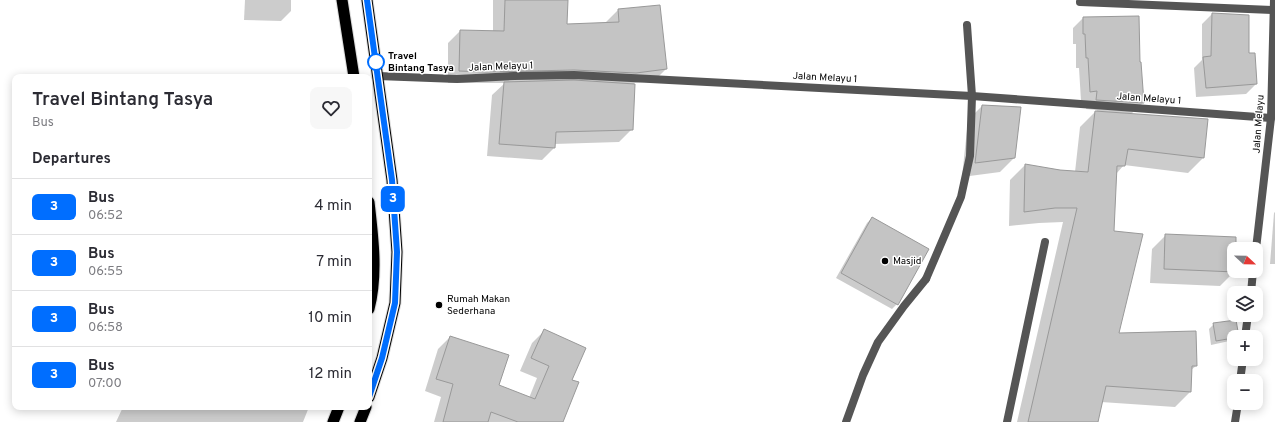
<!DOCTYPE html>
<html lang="en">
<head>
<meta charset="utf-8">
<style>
  :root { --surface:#fff; --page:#f7f7f7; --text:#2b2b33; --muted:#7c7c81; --line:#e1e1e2 }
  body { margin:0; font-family:Overpass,sans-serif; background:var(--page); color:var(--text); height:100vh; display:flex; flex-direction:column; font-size:15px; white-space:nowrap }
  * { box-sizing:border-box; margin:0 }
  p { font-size:13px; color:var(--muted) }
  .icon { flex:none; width:22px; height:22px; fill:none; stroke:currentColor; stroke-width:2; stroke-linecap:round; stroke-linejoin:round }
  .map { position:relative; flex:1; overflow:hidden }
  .panel { position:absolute; left:12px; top:74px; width:360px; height:336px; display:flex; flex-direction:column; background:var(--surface); border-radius:8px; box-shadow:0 2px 10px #0003 }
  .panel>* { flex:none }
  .badge { padding:0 8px; border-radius:6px; font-size:14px; line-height:26px }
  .needle { width:26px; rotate:112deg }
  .tools { position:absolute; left:1227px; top:242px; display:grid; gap:8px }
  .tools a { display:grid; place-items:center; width:36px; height:36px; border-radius:8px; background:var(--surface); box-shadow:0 2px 10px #0003; font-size:20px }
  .map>.badge { position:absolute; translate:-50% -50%; box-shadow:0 0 0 2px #fff }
  h2 { padding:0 20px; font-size:15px; line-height:36px }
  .round { display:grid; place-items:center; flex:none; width:42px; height:42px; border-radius:8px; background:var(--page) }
  .headline { display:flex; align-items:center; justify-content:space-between; height:68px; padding:0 20px }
  h1 { font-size:19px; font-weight:600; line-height:30px }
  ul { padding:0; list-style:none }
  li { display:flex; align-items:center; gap:12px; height:56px; padding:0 20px; border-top:1px solid var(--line) }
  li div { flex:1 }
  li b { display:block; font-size:15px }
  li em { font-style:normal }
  li .badge { min-width:44px; font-weight:700; text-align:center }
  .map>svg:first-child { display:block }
</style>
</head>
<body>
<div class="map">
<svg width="1275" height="422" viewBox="0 0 1275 422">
  <rect width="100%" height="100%" fill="#fff"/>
  <g fill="#0003">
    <polygon points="245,0 291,0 291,11 281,21 244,20"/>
    <polygon points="493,0 567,0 566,25 606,24 606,22 618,10 666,69 654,81 634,83 632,129 619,142 554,144 554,148 542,160 487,156 492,95 505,83 448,83 448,43 460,31 493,32"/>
    <polygon points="1212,14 1248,54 1256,84 1246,94 1196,97 1194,68 1202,60 1202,24"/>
    <polygon points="1083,18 1139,63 1143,103 1131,114 1203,158 1188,173 1124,165 1116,174 1113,232 1118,334 1196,366 1191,370 1190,392 1175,407 1101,402 1097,422 1017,422 1063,222 1039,223 1009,226 1010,180 1025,165 1075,172 1080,127 1097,110 1086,109 1087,101 1081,101 1079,68 1076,68 1076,44 1073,44 1073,28"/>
    <polygon points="982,106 1014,158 1000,172 962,177 968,120"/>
    <polygon points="1275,212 1275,264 1270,264 1274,213"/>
    <polygon points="872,218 897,304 892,309 836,278 867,223"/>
    <polygon points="1166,235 1235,249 1234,272 1220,286 1150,283 1152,249"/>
    <polygon points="1214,324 1234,337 1234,340 1211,345 1209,329"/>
    <polygon points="544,331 571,380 562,422 434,422 441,397 425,391 438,349 450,337 498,386 529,398 537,378 520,371 532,343"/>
    <polygon points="123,407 309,407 303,422 116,422"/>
  </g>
  <g fill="#c4c4c4" stroke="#999">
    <polygon points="505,0 568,0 567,24 619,22 618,9 660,5 667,69 636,73 574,70 486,72 459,71 460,30 504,31"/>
    <polygon points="1212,13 1249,15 1249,53 1255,53 1257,84 1206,88 1203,57 1211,56"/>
    <polygon points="1139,16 1140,62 1141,62 1144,103 1096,100 1097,91 1090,92 1088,58 1086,58 1085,34 1083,34 1083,17"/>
    <polygon points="574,80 635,84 633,130 556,132 555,148 499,144 504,82"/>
    <polygon points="982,105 1021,107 1015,158 975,163"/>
    <polygon points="1095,111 1208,119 1204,158 1128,149 1125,166 1117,166 1114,231 1143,234 1119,333 1196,331 1197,366 1192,366 1191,392 1106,386 1098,422 1028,422 1077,208 1055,208 1024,212 1025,164 1060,170 1088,172"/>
    <polygon points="872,217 929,249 898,305 841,273"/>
    <polygon points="1165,234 1236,237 1236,249 1234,249 1235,272 1164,269"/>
    <polygon points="1236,320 1239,337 1216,341 1213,323"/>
    <polygon points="544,329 586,348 572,380 579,382 563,422 518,422 491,412 488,422 443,422 453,384 436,379 450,336 509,355 499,385 535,399 549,366 531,358"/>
  </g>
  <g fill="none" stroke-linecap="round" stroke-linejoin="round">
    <g stroke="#dbdbdb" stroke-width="13">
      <g id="trunk">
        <polyline points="342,0 354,77"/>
        <polyline points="367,0 392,180 397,252 395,303 382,358 369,397"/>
        <path d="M 369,202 C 373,237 378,274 369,309"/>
        <polyline points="333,422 339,407"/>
        <polyline points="360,422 366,407"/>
      </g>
    </g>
    <polyline stroke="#555" stroke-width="8" points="846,422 863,375 878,342 904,306 926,279"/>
    <g stroke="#555" stroke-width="8">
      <polyline points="1080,2 1273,10"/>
      <polyline points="378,76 457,79 514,76 574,75 972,96 1271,118"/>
      <polyline points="1256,249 1271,118 1274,0"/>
      <polyline points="926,279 961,197 970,156 972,96 967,25"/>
      <polyline points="1251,293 1253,271"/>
      <polyline points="1245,337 1248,315"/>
      <polyline points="1240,381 1243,359"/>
      <polyline points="1007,422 1045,242"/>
      <polyline points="1235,422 1238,403"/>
    </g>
    <use href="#trunk" stroke="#000" stroke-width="11"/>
  </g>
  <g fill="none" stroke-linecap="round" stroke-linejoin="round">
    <g stroke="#fff" stroke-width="9">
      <polyline id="line" points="367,0 392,180 397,252 395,303 382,358 369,397"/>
    </g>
    <use href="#line" stroke="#006eff" stroke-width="6"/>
  </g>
  <circle fill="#fff" stroke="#006eff" stroke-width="2" cx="376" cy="62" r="8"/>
  <g fill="#000" stroke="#fff" stroke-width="1.5">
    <circle cx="885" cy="261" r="4"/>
    <circle cx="439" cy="305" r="4"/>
  </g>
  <g text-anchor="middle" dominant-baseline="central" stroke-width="3" stroke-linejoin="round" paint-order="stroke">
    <g font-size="10" font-weight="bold" fill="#000" stroke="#fff" text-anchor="start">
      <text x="388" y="56">Travel<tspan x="388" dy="12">Bintang Tasya</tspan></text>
    </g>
    <g font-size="10" fill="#000" stroke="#fff">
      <text transform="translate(501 67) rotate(-2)">Jalan Melayu 1</text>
      <text transform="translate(825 78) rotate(3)">Jalan Melayu 1</text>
      <text transform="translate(1149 99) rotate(4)">Jalan Melayu 1</text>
      <text transform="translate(1259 124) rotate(-86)">Jalan Melayu</text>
    </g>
    <g font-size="10" fill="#000" stroke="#fff" text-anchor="start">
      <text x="893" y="261">Masjid</text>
      <text x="447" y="299">Rumah Makan<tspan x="447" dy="12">Sederhana</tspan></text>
    </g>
  </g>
</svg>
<div class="tools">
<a><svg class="needle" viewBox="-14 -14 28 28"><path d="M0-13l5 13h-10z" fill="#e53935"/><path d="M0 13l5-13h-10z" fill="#7c7c81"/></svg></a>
<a><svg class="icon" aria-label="layers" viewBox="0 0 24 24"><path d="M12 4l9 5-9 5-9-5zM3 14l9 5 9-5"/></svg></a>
<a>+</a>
<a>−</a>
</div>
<b class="badge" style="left:393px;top:199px;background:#006eff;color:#fff">3</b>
<section class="panel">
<div class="headline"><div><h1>Travel Bintang Tasya</h1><p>Bus</p></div><a class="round"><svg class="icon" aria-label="heart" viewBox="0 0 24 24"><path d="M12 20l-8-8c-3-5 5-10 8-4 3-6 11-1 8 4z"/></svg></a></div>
<h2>Departures</h2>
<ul>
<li><span class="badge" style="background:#006eff;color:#fff">3</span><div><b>Bus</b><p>06:52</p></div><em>4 min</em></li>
<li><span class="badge" style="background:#006eff;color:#fff">3</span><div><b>Bus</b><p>06:55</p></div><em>7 min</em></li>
<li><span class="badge" style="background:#006eff;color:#fff">3</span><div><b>Bus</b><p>06:58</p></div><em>10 min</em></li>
<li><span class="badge" style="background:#006eff;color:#fff">3</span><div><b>Bus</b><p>07:00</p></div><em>12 min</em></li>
</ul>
</section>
</div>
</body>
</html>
